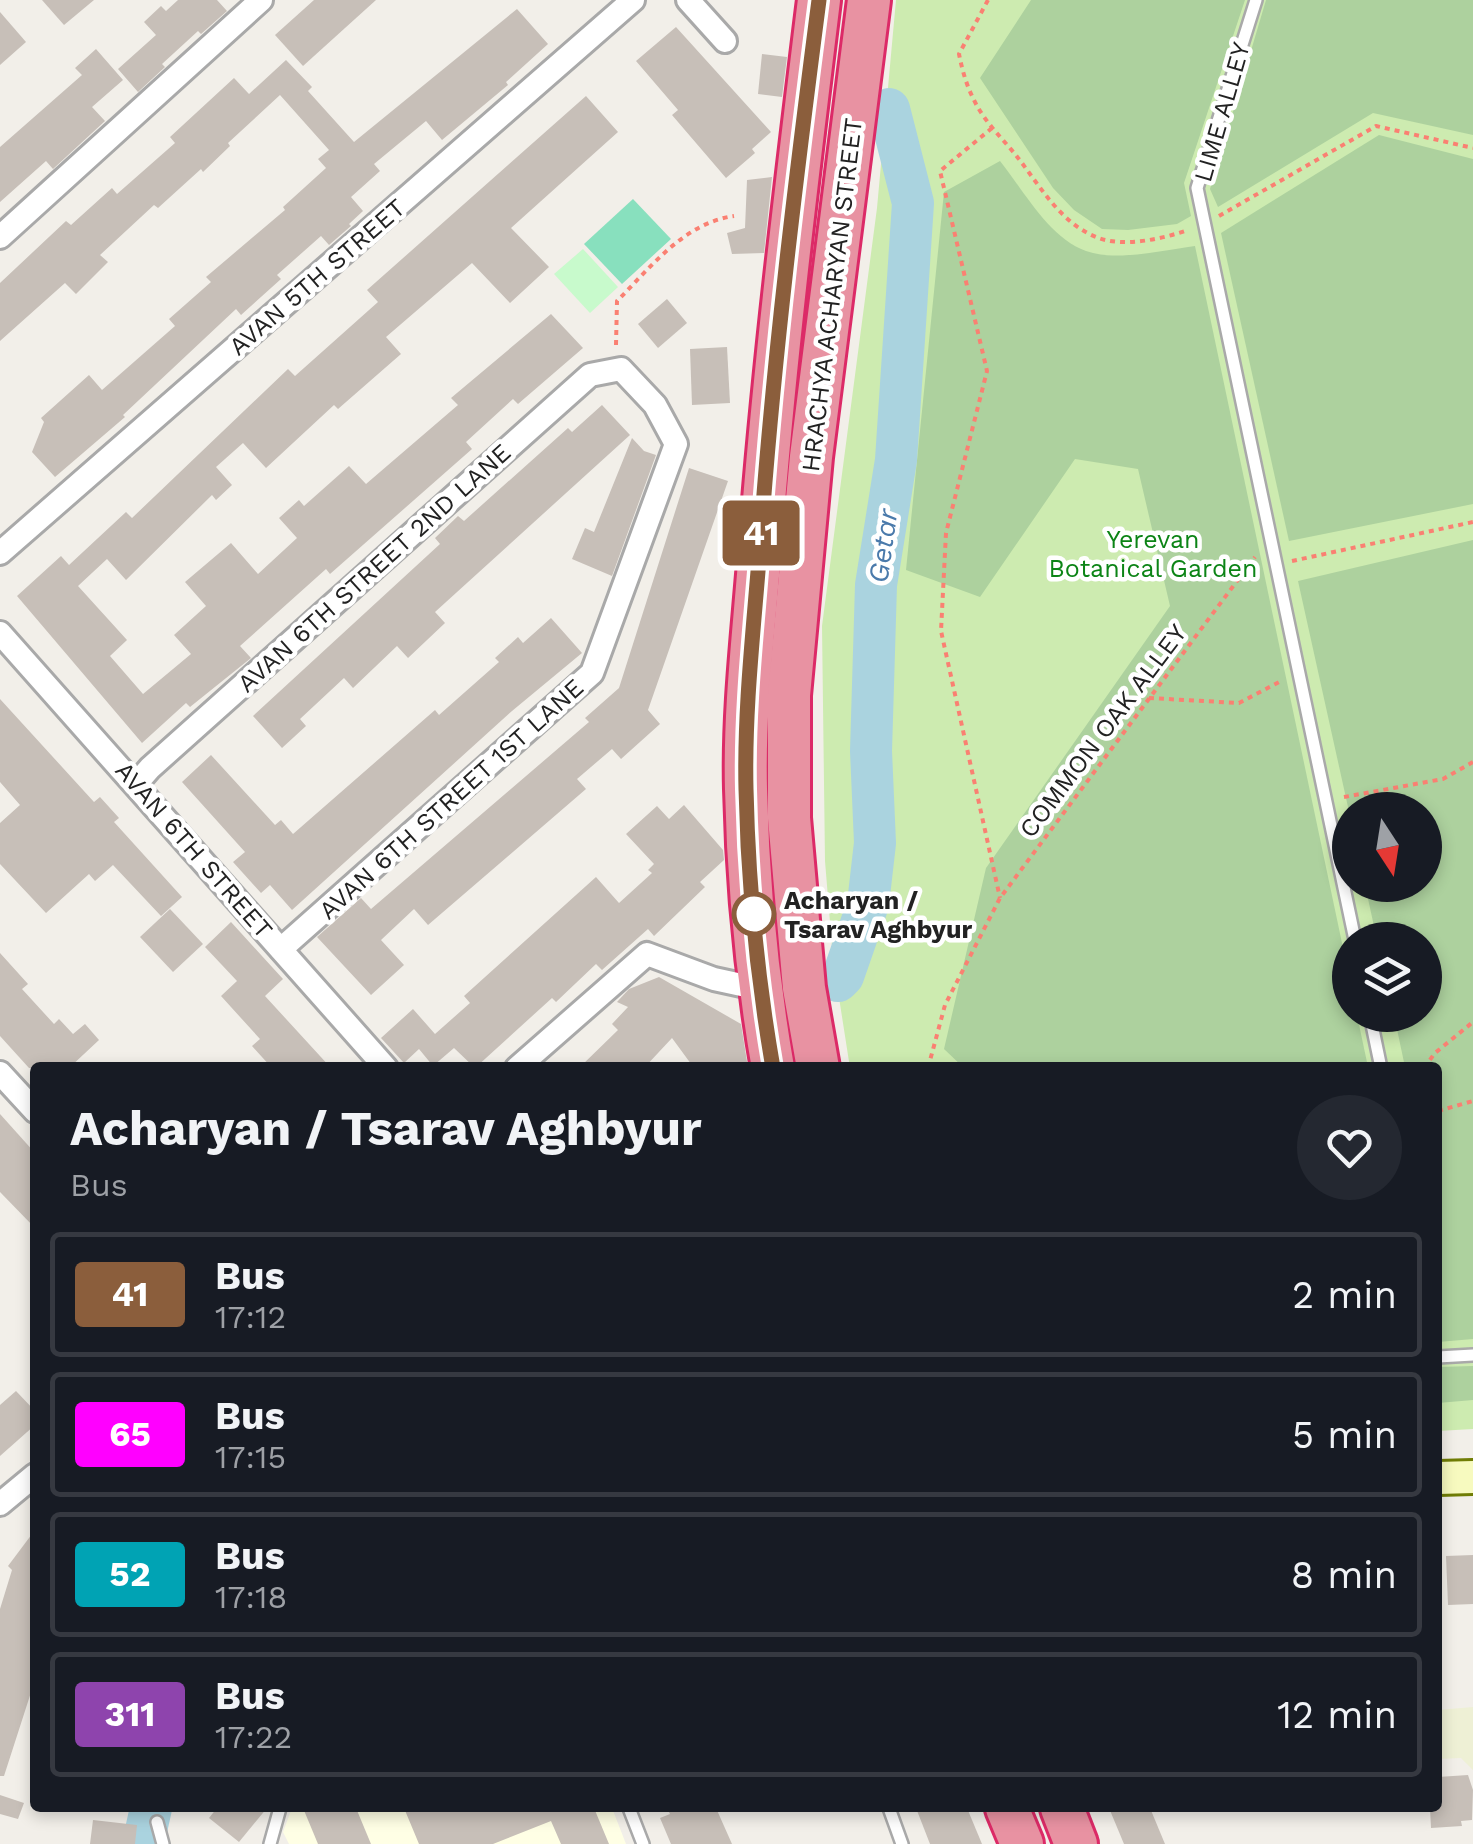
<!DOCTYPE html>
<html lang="en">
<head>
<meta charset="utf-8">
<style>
  :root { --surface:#171b24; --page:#242831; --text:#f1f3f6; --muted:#9ea1a6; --line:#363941 }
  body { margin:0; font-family:"Work Sans",sans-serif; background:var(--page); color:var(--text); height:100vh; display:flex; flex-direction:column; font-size:38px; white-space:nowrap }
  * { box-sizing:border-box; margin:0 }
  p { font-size:32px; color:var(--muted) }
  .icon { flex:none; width:55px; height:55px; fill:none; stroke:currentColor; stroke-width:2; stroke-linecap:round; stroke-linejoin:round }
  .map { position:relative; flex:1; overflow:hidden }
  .panel { position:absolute; left:30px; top:1062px; width:1412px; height:750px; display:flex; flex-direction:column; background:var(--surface); border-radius:10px; box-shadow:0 5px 15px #0003 }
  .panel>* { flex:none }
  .badge { padding:0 20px; border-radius:8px; font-size:35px; line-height:65px }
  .needle { width:65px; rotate:168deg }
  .tools { position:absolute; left:1332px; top:792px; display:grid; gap:20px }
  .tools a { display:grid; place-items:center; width:110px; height:110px; border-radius:50%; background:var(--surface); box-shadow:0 5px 15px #0003; font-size:50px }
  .map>.badge { position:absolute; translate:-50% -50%; box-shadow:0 0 0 5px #fff }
  .round { display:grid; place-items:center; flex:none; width:105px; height:105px; border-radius:52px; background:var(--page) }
  .summary { display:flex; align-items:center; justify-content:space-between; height:170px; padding:0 40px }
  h1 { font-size:48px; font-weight:700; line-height:75px }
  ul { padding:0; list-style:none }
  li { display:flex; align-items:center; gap:30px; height:125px; margin:0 20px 15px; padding:0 20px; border:5px solid var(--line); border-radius:10px }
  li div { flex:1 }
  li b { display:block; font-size:38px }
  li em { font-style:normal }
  li .badge { min-width:110px; font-weight:700; text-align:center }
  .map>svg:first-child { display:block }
</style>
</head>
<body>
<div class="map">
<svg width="1473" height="1844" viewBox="0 0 1473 1844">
  <rect width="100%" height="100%" fill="#f2efe9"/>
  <polygon fill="#ffffe5" points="292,1808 612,1808 626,1844 289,1844 283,1832"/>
  <polygon fill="#eef0d5" points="1473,1707 1473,1770 1461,1758 1438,1759 1438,1710"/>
  <path fill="#cdebb0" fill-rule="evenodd" d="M 896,0 L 1473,0 L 1473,1429 L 1438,1431 L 1438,1068 L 850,1068 L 833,959 L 825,861 L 822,626 L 877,208 ZM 1350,810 L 1425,810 L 1425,885 L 1350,885 ZM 1350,940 L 1425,940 L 1425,1015 L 1350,1015 Z"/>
  <g fill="#add19e">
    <polygon points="1031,0 1245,0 1184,183 1191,216 1177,224 1128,230 1102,229 1074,210 1053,188 980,78"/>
    <polygon points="1266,0 1473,0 1473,135 1373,113 1218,207 1210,189"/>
    <polygon points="1379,135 1473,159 1473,504 1289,541 1221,233"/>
    <path d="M 1000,161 C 1024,191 1049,238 1086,251 C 1116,262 1164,250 1195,246 L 1350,981 L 1350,1015 L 1357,1015 L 1368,1067 L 964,1068 L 944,1049 L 986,868 L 1170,606 L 1138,469 L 1075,459 L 980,597 L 906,570 L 944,192 Z"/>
    <polygon points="1473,540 1473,1339 1438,1342 1438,1068 1405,1067 1394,1015 1425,1015 1425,940 1377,940 1365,885 1425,885 1425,810 1350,810 1350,816 1298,581"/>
    <polygon points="1473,1366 1473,1400 1438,1403 1438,1367"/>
  </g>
  <polygon fill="#c8facc" points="583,249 618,287 590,313 554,274"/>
  <polygon fill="#88e0be" points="633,199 671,239 622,284 584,244"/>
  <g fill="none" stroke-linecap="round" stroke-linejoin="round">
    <g stroke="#aad3df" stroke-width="42">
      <polyline points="838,981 843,976 868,904 875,843 871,751 876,585 896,460 913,203 889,109"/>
      <polyline points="143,1844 151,1808"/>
    </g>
  </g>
  <g fill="#c7bfb8">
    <polygon points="42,0 94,0 64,25"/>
    <polygon points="178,0 217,0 227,11 201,34 198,31 162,64 165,67 138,92 118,69 156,35 144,22 161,6 166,11"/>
    <polygon points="314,0 376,0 303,66 275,35"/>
    <polygon points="517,9 548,44 506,82 508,85 442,140 426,121 374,164 380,171 351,197 363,211 349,224 351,226 329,245 321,236 277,275 281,279 241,315 236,309 123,415 125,417 55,477 32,452 44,422 41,418 89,375 102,390 175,326 169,319 211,282 206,277 285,210 283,207 326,168 318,159 329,150 280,95 228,143 230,146 203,172 201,169 158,208 154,205 100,255 108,262 76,294 65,283 0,341 0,283 66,221 71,225 112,188 117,194 175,143 170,137 234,78 249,94 286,60 312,87 308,91 354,142"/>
    <polygon points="0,12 26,42 0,65"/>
    <polygon points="676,27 771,132 752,149 755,153 726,178 672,115 678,110 636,61"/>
    <polygon points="96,49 123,80 92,107 105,121 53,169 46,161 0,202 0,147 82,75 75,68"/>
    <polygon points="762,54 787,57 782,97 758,94"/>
    <polygon points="586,96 618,132 511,228 549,267 510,303 472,263 386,337 401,354 338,409 334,405 266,468 243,443 216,467 232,485 216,500 212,495 126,580 107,559 78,586 127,640 110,656 143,694 191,654 174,635 206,606 185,582 231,543 258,574 297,538 279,518 299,500 304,506 349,466 366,484 458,405 451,398 551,314 583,348 518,404 513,399 466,442 472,449 330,574 326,569 240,646 251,658 190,707 186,703 142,743 17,596 61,556 69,565 126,512 132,518 288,369 295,376 378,302 367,290"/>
    <polygon points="772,177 764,253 732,254 727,233 745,228 747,180"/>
    <polygon points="667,299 687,323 658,348 638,324"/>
    <polygon points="727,347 730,403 692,405 690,349"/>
    <polygon points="602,405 630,435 435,612 445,623 408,658 397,646 353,688 344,678 300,719 306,726 282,748 253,716 440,544 435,538 458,516 464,521 568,428 572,432"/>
    <polygon points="632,438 644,451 656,455 612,576 572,559 585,528 594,532"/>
    <polygon points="689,468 728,481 648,710 660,724 621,759 612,749 577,779 586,789 428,925 414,909 381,940 404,965 371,995 317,937 361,898 371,909 589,722 585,718 619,688"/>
    <polygon points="551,618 582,653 512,711 292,910 270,885 261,893 233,862 245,852 182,782 211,755 275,825 281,820 293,834 435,710 439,715 499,662 495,658 518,637 523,643"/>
    <polygon points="0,699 94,802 100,797 119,818 114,822 182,897 161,916 113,865 95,881 89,874 46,913 0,864 0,823 20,805 0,782"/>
    <polygon points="684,805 723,850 724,860 700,882 705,887 654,936 648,929 602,970 596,964 556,1002 552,998 475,1068 454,1048 433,1066 419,1049 404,1063 381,1038 413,1009 435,1034 470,1003 464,996 596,877 619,903 652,873 648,870 654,864 626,834 657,806 669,819"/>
    <polygon points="170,909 203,944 173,972 140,937"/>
    <polygon points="231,922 283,979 265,996 331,1068 272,1068 252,1046 260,1039 221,996 237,981 205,947"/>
    <polygon points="0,953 28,984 22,989 54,1024 59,1019 73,1034 85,1024 99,1040 69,1068 29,1068 0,1036"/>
    <polygon points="659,977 741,1024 748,1068 694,1068 672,1038 644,1068 579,1068 618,1030 612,1024 628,1007 617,1002 629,989"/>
    <polygon points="0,1114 35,1153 35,1228 0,1192"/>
    <polygon points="16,1391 35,1411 35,1425 0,1456 0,1405"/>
    <polygon points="35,1530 35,1680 4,1776 0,1776 0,1609 12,1570 8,1566"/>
    <polygon points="1473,1555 1473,1604 1448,1605 1446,1556"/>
    <polygon points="1468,1775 1473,1790 1472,1820 1461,1821 1462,1826 1431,1828 1430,1808 1438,1808 1438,1777"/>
    <polygon points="0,1795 24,1803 18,1819 0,1814"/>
    <polygon points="217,1808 267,1808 239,1842 209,1818"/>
    <polygon points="303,1808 356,1808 371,1844 318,1844"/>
    <polygon points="404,1808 594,1808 609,1844 561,1844 551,1821 493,1844 419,1844"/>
    <polygon points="667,1808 716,1808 732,1844 671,1844 660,1818 670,1814"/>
    <polygon points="916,1808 967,1808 982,1844 930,1844"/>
    <polygon points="1109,1808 1150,1808 1165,1844 1124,1844"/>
    <polygon points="93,1820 137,1825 135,1844 90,1844"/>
  </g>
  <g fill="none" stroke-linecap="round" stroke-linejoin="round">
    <g stroke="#a9a9a9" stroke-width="16">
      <g id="lane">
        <polyline points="1256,0 1197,188 1355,940"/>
        <polyline points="1370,1015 1381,1068"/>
        <polyline points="1438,1357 1473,1355"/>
        <polyline points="629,1808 643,1844"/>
        <polyline points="889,1808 902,1844"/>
        <polyline points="157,1822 163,1844"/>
        <polyline points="270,1844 280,1808"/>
      </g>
    </g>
    <g stroke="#a9a9a9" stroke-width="28">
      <g id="street">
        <polyline points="688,0 725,41"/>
        <polyline points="0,237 261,0"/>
        <polyline points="0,553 633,0"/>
        <polyline points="0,633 386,1068"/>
        <polyline points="136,784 150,768 590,375 621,369 655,405 676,444 592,673 281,949"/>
        <polyline points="517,1068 647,954 714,979 760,989"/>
        <polyline points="0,1073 35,1111"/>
        <polyline points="0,1504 35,1475"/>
      </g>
    </g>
    <g stroke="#707d05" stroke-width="38">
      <polyline id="secondary" points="1438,1478 1473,1477"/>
    </g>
    <g stroke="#dc2a67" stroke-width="48">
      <g id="highway">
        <path d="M 773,1068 C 757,976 748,882 746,789 C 744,714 753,638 759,563 C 773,375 796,187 819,0"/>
        <polyline points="818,1068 804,988 789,818 789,695 811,457 869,0"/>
        <polyline points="1007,1808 1022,1844"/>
        <polyline points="1062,1808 1076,1844"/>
      </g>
    </g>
    <g stroke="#fa8072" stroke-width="4" stroke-dasharray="5 5" stroke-linecap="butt">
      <path d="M 988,0 L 959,54 C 962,69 966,84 973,98 C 983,120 1000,136 1015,154 C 1039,184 1059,222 1096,237 C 1122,248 1162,239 1188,230"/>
      <polyline points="992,128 940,171 987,371 946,533 941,631 1000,898"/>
      <polyline points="1219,216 1376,126 1473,148"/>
      <path d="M 616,345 L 617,301 C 651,267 684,223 734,216"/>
      <polyline points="1292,561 1473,522"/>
      <polyline points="1149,698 1239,703 1283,680"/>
      <polyline points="1344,797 1443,779 1473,762"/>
      <polyline points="928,1068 945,1005 1000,898 1255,557"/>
      <polyline points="1424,1068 1435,1053 1473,1022"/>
      <polyline points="1438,1111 1473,1101"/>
    </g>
    <use href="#lane" stroke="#fff" stroke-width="11"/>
    <use href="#street" stroke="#fff" stroke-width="22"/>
    <use href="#secondary" stroke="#f7fabf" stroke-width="32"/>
    <use href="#highway" stroke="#e892a2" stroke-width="42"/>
  </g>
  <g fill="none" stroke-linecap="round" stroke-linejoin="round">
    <g stroke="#fff" stroke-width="22">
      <path id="line" d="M 773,1068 C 757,976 748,882 746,789 C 744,704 755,618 761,533 C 774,355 796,177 819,0"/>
    </g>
    <use href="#line" stroke="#8b5e3c" stroke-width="15"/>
  </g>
  <circle fill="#fff" stroke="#8b5e3c" stroke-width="5" cx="754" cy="914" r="20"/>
  <g text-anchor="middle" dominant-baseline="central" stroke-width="9" stroke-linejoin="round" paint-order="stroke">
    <g font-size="25" fill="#222" stroke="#fff">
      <text transform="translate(1222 112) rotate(-74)">LIME ALLEY</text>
      <text transform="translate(317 277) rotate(-41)">AVAN 5TH STREET</text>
      <text transform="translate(832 295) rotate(-83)">HRACHYA ACHARYAN STREET</text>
      <text transform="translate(374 568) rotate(-42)">AVAN 6TH STREET 2ND LANE</text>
      <text transform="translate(1103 731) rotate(-53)">COMMON OAK ALLEY</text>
      <text transform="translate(451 799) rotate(-42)">AVAN 6TH STREET 1ST LANE</text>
      <text transform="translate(194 850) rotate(49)">AVAN 6TH STREET</text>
    </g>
    <g font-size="25" fill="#0c8416" stroke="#fff">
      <text x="1153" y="539">Yerevan<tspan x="1153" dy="29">Botanical Garden</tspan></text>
    </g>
    <g font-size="25" font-weight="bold" fill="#222" stroke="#fff" text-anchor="start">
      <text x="784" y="900">Acharyan /<tspan x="784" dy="29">Tsarav Aghbyur</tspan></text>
    </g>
    <g font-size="28" font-style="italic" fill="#4a7aab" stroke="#fff">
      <text transform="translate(883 546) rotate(-82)">Getar</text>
    </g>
  </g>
</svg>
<div class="tools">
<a><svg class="needle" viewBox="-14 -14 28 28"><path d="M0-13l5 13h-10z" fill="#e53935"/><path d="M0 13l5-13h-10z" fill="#9ea1a6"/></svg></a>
<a><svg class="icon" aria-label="layers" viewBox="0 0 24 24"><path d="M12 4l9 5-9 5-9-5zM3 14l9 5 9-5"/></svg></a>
</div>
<b class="badge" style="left:761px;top:533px;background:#8b5e3c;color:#fff">41</b>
<section class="panel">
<div class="summary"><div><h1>Acharyan / Tsarav Aghbyur</h1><p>Bus</p></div><a class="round"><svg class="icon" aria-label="heart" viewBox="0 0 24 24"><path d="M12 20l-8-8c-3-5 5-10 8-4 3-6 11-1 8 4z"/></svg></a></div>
<ul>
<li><span class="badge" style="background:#8b5e3c;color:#fff">41</span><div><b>Bus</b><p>17:12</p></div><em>2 min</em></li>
<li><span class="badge" style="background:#f0f;color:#fff">65</span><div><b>Bus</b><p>17:15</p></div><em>5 min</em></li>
<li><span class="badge" style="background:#00a3b4;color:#fff">52</span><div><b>Bus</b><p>17:18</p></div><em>8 min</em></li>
<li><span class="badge" style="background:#8e44ad;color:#fff">311</span><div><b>Bus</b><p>17:22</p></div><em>12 min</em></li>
</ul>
</section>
</div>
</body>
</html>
